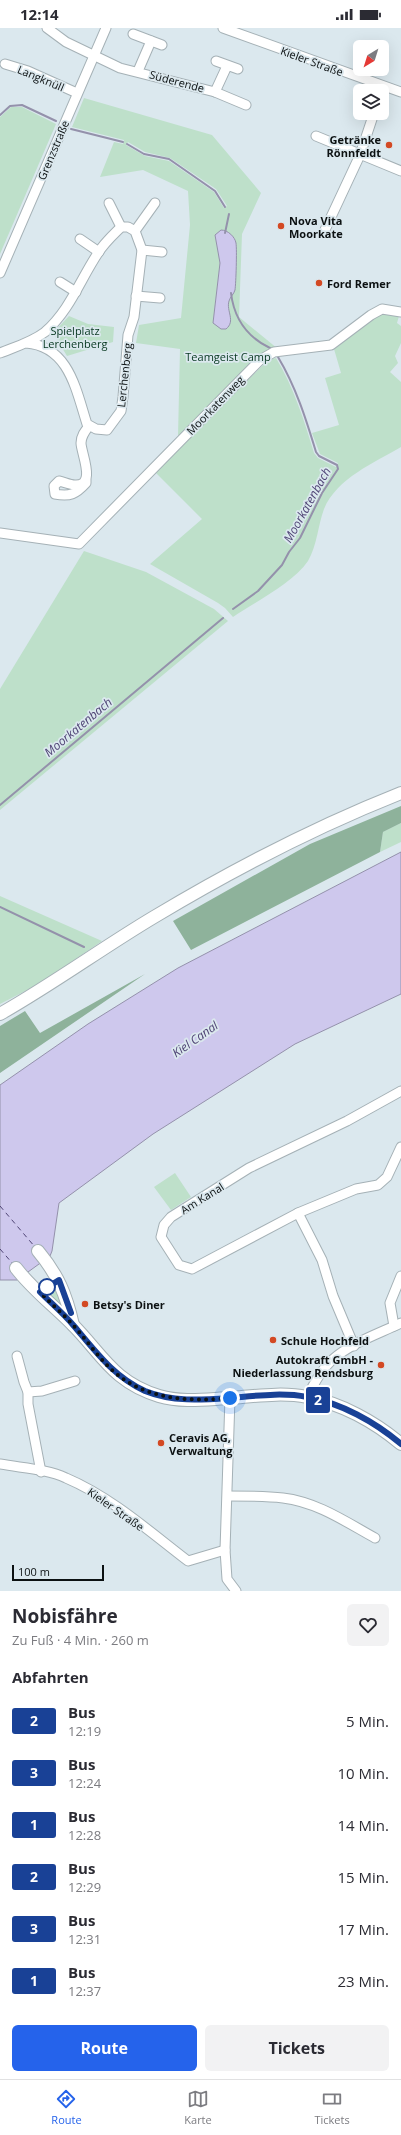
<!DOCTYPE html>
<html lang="de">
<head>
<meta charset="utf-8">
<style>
  :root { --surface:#fff; --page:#f2f2f3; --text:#2b2b33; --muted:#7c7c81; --line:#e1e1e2; --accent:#2563eb }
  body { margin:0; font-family:"Open Sans",sans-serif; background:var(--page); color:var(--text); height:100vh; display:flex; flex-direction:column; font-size:15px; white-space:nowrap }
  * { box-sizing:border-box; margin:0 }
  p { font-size:13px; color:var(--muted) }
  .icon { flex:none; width:22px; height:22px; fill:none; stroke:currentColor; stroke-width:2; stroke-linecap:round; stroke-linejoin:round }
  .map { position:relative; height:1563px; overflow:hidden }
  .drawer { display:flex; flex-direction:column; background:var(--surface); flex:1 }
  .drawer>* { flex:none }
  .badge { padding:0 8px; border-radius:3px; font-size:14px; line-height:26px }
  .needle { width:26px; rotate:218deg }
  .controls { position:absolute; left:353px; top:12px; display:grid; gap:8px }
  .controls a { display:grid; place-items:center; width:36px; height:36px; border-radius:6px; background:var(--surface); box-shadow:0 4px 16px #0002; font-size:20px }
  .scale { position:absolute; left:12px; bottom:10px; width:92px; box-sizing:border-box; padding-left:4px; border:2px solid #0c1112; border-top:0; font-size:11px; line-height:14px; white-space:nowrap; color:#0c1112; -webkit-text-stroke:3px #dbe8ee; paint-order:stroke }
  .you { position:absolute; width:20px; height:20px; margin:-10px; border:3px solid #fff; border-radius:50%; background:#1a73e8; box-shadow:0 0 0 6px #1a73e833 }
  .map>.badge { position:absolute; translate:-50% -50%; box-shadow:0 0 0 2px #fff }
  h2 { padding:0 12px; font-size:15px; line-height:36px }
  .round { display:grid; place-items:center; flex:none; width:42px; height:42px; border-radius:6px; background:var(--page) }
  .overview { display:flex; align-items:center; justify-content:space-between; height:68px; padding:0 12px }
  h1 { font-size:19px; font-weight:700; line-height:30px }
  .cta { display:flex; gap:8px; margin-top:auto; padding:8px 12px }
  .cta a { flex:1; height:46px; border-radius:6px; background:var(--accent); color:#fff; font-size:16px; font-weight:700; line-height:46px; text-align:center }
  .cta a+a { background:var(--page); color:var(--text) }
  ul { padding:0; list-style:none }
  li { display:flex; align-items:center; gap:12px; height:52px; padding:0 12px }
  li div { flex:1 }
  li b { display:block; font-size:15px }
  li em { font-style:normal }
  li .badge { min-width:44px; font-weight:700; text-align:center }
  .status { display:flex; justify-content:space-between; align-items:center; height:28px; padding:0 20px; background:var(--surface); direction:ltr }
  .status svg { height:11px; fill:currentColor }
  .tab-bar { display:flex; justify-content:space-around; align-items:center; height:56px; border-top:1px solid var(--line); background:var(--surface); font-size:11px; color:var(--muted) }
  .tab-bar a { display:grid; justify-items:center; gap:2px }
  .tab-bar .current { color:var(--accent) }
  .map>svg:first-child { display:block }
</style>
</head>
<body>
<div class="status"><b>12:14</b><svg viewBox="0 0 49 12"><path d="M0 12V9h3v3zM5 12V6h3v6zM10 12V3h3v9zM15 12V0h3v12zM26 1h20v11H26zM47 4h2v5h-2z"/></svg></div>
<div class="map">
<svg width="401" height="1563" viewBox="0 0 401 1563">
  <rect width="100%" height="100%" fill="#dbe8ee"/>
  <g fill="#bee0ca" fill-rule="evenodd">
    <path d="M 84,70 L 212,107 L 261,165 L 242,206 L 239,289 L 278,321 L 229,357 L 178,408 L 180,321 L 136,315 L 139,297 L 181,290 L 190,197 L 188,163 L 143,142 L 100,149 L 114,114 L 123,116 L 124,112 L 72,99 ZM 128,114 L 145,124 L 170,130 L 216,161 L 227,178 L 224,180 L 214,164 L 169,133 L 145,128 L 126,117 ZM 236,215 L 234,264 L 213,295 L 220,235 L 219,226 Z"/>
    <polygon points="11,79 22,79 56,96 0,226 0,89"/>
    <path d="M 382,286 L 399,288 L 397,295 L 401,298 L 401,315 L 395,328 L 398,335 L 390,344 L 401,354 L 401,419 C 374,435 337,450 324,481 C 318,497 317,518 308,533 C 293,555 255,574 233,589 L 225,580 L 218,575 L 150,536 L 202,491 L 155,444 L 268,332 L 276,330 C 294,360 304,392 314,425 L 318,430 L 336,439 L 338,435 L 320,426 L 312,405 L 339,397 L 325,350 L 341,345 L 334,321 L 375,288 Z"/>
    <polygon points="69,288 88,296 114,299 113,314 67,328 53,305"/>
    <polygon points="84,523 146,544 214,581 228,593 0,782 0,661"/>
    <polygon points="401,795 401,814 380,824 383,804"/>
    <polygon points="0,868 102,913 39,956 0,976"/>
    <polygon points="175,1145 191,1169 171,1182 154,1159"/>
    <polygon points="51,1259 55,1259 65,1284 46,1265"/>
  </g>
  <g fill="#8eb29b">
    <polygon points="401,778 401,795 383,804 380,824 191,922 173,893 310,816"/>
    <polygon points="145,946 0,1045 0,998 25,983 40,1005"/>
  </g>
  <g fill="#cec8ed" stroke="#9491ab">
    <path d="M 221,202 C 228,202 235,209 236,215 C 237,222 236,255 235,262 C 234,266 230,269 229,273 C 226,283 236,293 226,301 L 221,301 L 213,295 L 220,235 L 215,207 Z"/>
    <polygon points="401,824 401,966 295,1016 153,1106 59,1175 52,1223 50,1228 17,1252 0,1252 0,1057 88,996 178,940"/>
  </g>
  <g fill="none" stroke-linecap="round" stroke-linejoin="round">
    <g stroke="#9491ab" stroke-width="2">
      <polyline points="0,87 10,78 22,77 56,93"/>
      <polyline points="71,101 123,114"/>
      <polyline points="127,116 144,126 169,131 215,163 225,179"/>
      <polyline points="225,205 229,186"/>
      <path d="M 231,265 C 234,290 247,309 270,320"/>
      <path d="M 233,581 L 258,563 L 282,537 L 289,524 L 300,510 L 322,465 L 338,441 L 337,437 L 319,428 L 316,424 C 306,391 296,359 278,329"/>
      <polyline points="0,777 223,590"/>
      <polyline points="0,879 84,919"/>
    </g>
    <g stroke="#4f4475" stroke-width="1" stroke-dasharray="5 4" stroke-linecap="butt">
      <polyline points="0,1178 35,1219"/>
      <polyline points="0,1221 13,1236"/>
    </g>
    <g stroke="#a5b1b6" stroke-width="11">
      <g id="minor">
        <polyline points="47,0 66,14 120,40 215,64 246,77"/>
        <polyline points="223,0 401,64"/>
        <polyline points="133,6 162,17"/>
        <polyline points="216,33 238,41"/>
        <polyline points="5,36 28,43 77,65"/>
        <polyline points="138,43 151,13"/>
        <polyline points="215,64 227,38"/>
        <polyline points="316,108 401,143"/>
        <polyline points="109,175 121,199"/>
        <polyline points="135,203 155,175"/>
        <polyline points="324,204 360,127 374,85"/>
        <polyline points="80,211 99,224"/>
        <polyline points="142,222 162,224"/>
        <polyline points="0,245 106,0"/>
        <polyline points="60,254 76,264"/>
        <polyline points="136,268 160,270"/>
        <path d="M 0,325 C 15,319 32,314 45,304 C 70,282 80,252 98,225 C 104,215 113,207 121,199 L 128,199 L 135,203 L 142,222 L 134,289 L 128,307 L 123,369 L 121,383 L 107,402 L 96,401 L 87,396 C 76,362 69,318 26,315"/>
        <path d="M 86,450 L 86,455 C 76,466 70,469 55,466 L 54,458 L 59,453 C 64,454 70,457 75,457 C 97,458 81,425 81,415 C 81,408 85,403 89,398"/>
        <polyline points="0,505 79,516 260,332 274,324 331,317 371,287 382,281 401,284"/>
        <polyline points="401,1063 347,1093 249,1140 171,1189 164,1197 161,1209 179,1237 192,1241 298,1185 356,1161 378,1157 387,1149 401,1119"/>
        <polyline points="298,1185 322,1232 333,1268 354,1318"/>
        <polyline points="394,1298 390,1275 401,1248"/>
        <polyline points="17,1328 24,1354 28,1364 28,1376 41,1444"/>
        <polyline points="28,1364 42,1363 75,1353"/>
        <path d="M 307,1369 C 314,1356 321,1342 332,1332 C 351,1315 378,1306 401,1295"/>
        <polyline points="230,1370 225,1522 227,1551 236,1563"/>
        <path d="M 0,1436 C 21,1440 47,1441 66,1450 C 111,1469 150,1504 188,1533 L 225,1522"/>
        <path d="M 228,1468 C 246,1468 265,1468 283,1470 C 317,1474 346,1494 375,1510"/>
      </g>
    </g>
    <g stroke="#a5b1b6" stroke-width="14">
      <g id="major">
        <path d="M 0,986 C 53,956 102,920 154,889 C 234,841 315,799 401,765"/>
        <path d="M 38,1223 C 58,1247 66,1266 73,1297"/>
        <path d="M 16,1240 C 32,1261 53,1277 72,1296 C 102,1326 113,1354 159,1368 C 183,1375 207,1371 231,1370 C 256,1368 283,1364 307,1369 C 341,1375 375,1394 401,1416"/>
      </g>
    </g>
    <use href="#minor" stroke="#fff" stroke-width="9"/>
    <use href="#major" stroke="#fff" stroke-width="12"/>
  </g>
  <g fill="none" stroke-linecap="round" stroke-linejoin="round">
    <g stroke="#fff" stroke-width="9">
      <path id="line" d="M 71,1285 L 59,1252 L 40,1264 C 51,1275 64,1286 74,1298 C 96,1324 114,1349 145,1363 C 172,1374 201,1372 229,1370 C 254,1368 282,1364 307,1369 C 341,1375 375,1394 401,1416"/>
    </g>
    <use href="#line" stroke="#194196" stroke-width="6"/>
    <path stroke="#0c1112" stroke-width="4" stroke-dasharray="0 7.2" d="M 47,1259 L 40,1264 C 50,1275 62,1285 72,1296 C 86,1311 97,1328 112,1342 C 145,1372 188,1374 230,1370"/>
  </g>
  <g fill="#d34923" stroke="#dbe8ee" stroke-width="1.5">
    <circle cx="389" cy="117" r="4"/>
    <circle cx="281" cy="198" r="4"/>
    <circle cx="319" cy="255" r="4"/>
    <circle cx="85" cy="1276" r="4"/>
    <circle cx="273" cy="1312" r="4"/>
    <circle cx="381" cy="1337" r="4"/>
    <circle cx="161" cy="1415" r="4"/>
  </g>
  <circle fill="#fff" stroke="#194196" stroke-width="2" cx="47" cy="1259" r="8"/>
  <g text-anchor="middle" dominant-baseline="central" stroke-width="3.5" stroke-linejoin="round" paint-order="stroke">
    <g font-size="11" fill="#0c1112" stroke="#dbe8ee">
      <text transform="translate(312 33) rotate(20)">Kieler Straße</text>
      <text transform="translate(41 50) rotate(23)">Langknüll</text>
      <text transform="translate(177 53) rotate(15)">Süderende</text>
      <text transform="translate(53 122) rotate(-67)">Grenzstraße</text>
      <text transform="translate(124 347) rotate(-84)">Lerchenberg</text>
      <text transform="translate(215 377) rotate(-46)">Moorkatenweg</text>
      <text transform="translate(202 1170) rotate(-32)">Am Kanal</text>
      <text transform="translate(116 1481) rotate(35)">Kieler Straße</text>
    </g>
    <g font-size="11" font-weight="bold" fill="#0c1112" stroke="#dbe8ee" text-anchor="start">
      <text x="381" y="111" text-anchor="end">Getränke<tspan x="381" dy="13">Rönnfeldt</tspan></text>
      <text x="289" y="192">Nova Vita<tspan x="289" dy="13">Moorkate</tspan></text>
      <text x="327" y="255">Ford Remer</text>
      <text x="93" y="1276">Betsy's Diner</text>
      <text x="281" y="1312">Schule Hochfeld</text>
      <text x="373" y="1331" text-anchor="end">Autokraft GmbH -<tspan x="373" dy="13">Niederlassung Rendsburg</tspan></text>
      <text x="169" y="1409">Ceravis AG,<tspan x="169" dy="13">Verwaltung</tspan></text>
    </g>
    <g font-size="11" fill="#06371f" stroke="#dbe8ee">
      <text x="75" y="302">Spielplatz<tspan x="75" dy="13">Lerchenberg</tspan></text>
      <text x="228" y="328">Teamgeist Camp</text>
    </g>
    <g font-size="12" font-style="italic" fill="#4f4475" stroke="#dbe8ee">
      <text transform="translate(307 477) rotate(-61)">Moorkatenbach</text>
      <text transform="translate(78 699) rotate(-40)">Moorkatenbach</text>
      <text transform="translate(195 1011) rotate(-35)">Kiel Canal</text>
    </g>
  </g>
</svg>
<div class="controls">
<a><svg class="needle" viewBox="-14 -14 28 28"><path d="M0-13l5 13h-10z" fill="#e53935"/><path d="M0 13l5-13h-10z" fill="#7c7c81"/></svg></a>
<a><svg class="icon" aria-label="layers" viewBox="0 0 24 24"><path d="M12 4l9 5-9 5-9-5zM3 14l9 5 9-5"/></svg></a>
</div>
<div class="scale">100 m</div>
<div class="you" style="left:230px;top:1370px"></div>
<b class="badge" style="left:318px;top:1372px;background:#194196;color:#fff">2</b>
</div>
<section class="drawer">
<div class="overview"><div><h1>Nobisfähre</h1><p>Zu Fuß · 4 Min. · 260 m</p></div><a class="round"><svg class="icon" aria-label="heart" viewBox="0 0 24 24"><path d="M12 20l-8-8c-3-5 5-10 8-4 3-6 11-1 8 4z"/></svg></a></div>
<h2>Abfahrten</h2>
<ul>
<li><span class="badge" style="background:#194196;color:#fff">2</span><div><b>Bus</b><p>12:19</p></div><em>5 Min.</em></li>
<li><span class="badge" style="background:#194196;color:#fff">3</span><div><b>Bus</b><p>12:24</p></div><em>10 Min.</em></li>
<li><span class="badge" style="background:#194196;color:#fff">1</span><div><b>Bus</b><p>12:28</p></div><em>14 Min.</em></li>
<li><span class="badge" style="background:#194196;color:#fff">2</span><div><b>Bus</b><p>12:29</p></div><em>15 Min.</em></li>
<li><span class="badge" style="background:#194196;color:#fff">3</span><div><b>Bus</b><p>12:31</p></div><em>17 Min.</em></li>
<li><span class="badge" style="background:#194196;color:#fff">1</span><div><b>Bus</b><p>12:37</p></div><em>23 Min.</em></li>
</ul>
<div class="cta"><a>Route</a><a>Tickets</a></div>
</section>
<nav class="tab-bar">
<a class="current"><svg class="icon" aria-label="directions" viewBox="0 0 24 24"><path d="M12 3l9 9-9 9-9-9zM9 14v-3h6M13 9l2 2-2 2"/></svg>Route</a>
<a><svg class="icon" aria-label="map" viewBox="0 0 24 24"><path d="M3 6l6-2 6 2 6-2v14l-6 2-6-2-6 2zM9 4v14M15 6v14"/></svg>Karte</a>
<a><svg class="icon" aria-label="tickets" viewBox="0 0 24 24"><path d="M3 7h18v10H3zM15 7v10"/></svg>Tickets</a>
</nav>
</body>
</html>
